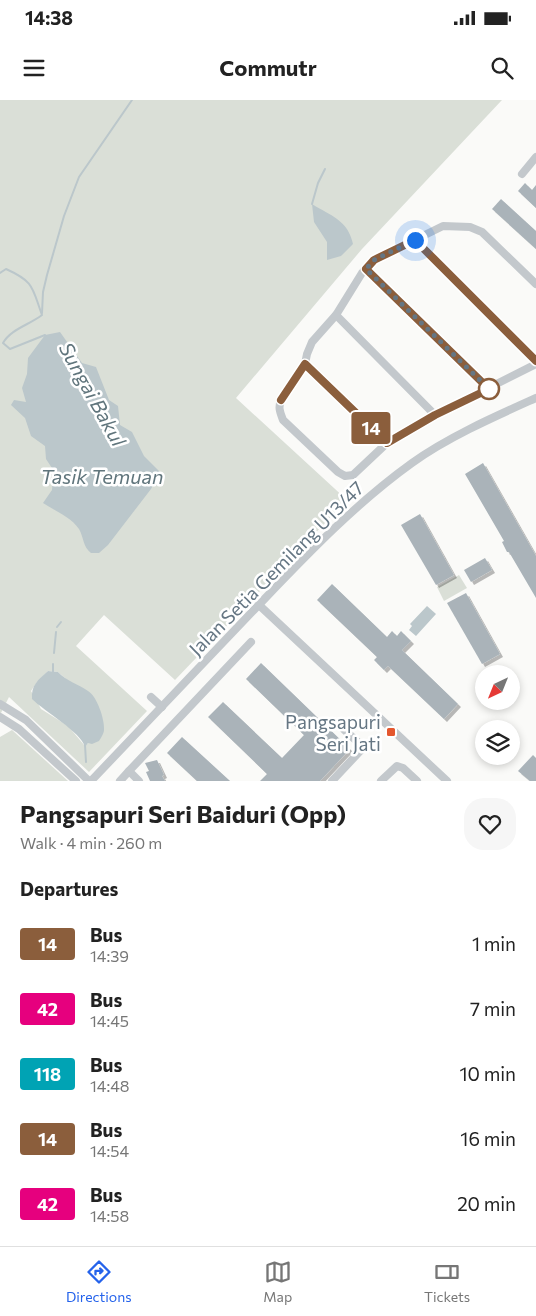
<!DOCTYPE html>
<html lang="en">
<head>
<meta charset="utf-8">
<style>
  :root { --surface:#fff; --page:#f6f6f6; --text:#222; --muted:#767676; --line:#e0e0e0; --accent:#2563eb }
  body { margin:0; font-family:Commissioner,sans-serif; background:var(--page); color:var(--text); height:100vh; display:flex; flex-direction:column; font-size:19px; white-space:nowrap }
  * { box-sizing:border-box; margin:0 }
  p { font-size:16px; color:var(--muted) }
  .icon { flex:none; width:28px; height:28px; fill:none; stroke:currentColor; stroke-width:2; stroke-linecap:round; stroke-linejoin:round }
  .map { position:relative; height:681px; overflow:hidden }
  .sheet { display:flex; flex-direction:column; background:var(--surface); flex:1 }
  .sheet>* { flex:none }
  .badge { padding:0 10px; border-radius:4px; font-size:18px; line-height:32px }
  .needle { width:32px; rotate:223deg }
  .controls { position:absolute; left:475px; top:565px; display:grid; gap:10px }
  .controls a { display:grid; place-items:center; width:45px; height:45px; border-radius:50%; background:var(--surface); box-shadow:0 2px 8px #0003; font-size:25px }
  .you { position:absolute; width:25px; height:25px; margin:-12px; border:4px solid #fff; border-radius:50%; background:#1a73e8; box-shadow:0 0 0 8px #1a73e833 }
  .map>.badge { position:absolute; translate:-50% -50%; box-shadow:0 0 0 2px #fff }
  h2 { padding:0 20px; font-size:19px; line-height:45px }
  .round { display:grid; place-items:center; flex:none; width:52px; height:52px; border-radius:20px; background:var(--page) }
  .head { display:flex; align-items:center; justify-content:space-between; height:85px; padding:0 20px }
  h1 { font-size:24px; font-weight:700; line-height:38px }
  ul { padding:0; list-style:none }
  li { display:flex; align-items:center; gap:15px; height:65px; padding:0 20px }
  li div { flex:1 }
  li b { display:block; font-size:19px }
  li em { font-style:normal }
  li .badge { min-width:55px; font-weight:700; text-align:center }
  .status { display:flex; justify-content:space-between; align-items:center; height:35px; padding:0 25px; background:var(--surface); direction:ltr }
  .status svg { height:14px; fill:currentColor }
  header { display:flex; justify-content:space-between; align-items:center; height:65px; padding:0 20px; background:var(--surface); font-size:22px; font-weight:700 }
  .tabs { display:flex; justify-content:space-around; align-items:center; height:70px; border-top:1px solid var(--line); background:var(--surface); font-size:14px; color:var(--muted) }
  .tabs a { display:grid; justify-items:center; gap:2px }
  .tabs .active { color:var(--accent) }
  .map>svg:first-child { display:block }
</style>
</head>
<body>
<div class="status"><b>14:38</b><svg viewBox="0 0 49 12"><path d="M0 12V9h3v3zM5 12V6h3v6zM10 12V3h3v9zM15 12V0h3v12zM26 1h20v11H26zM47 4h2v5h-2z"/></svg></div>
<header><svg class="icon" aria-label="menu" viewBox="0 0 24 24"><path d="M4 6h16M4 12h16M4 18h16"/></svg>Commutr<svg class="icon" aria-label="search" viewBox="0 0 24 24"><circle cx="10" cy="10" r="6"/><path d="M15 15l6 6"/></svg></header>
<div class="map">
<svg width="536" height="681" viewBox="0 0 536 681">
  <defs>
    <filter id="shadow"><feDropShadow dx="3" dy="3" stdDeviation="0" flood-color="#0004"/></filter>
  </defs>
  <rect width="100%" height="100%" fill="#fafaf8"/>
  <g fill="#dadfd7" fill-rule="evenodd">
    <path d="M 0,0 L 502,0 L 362,149 L 236,298 L 347,400 L 175,580 L 104,515 L 76,546 L 147,611 L 89,672 L 9,597 L 0,615 ZM 48,571 L 58,572 L 67,580 L 88,643 L 85,646 L 68,626 L 41,609 L 31,591 L 37,582 Z"/>
    <polygon points="459,475 467,488 444,501 437,487"/>
    <polygon points="12,630 68,681 0,681 0,637"/>
  </g>
  <g fill="#bbc7cb">
    <path d="M 312,104 C 331,116 348,120 353,144 L 341,156 L 327,160 L 327,142 L 314,122 Z"/>
    <path d="M 60,232 L 82,263 L 96,267 L 109,300 L 118,306 L 120,325 L 132,332 L 144,356 L 160,372 L 151,389 L 108,445 L 99,453 L 91,453 C 83,447 84,438 79,429 C 71,417 55,411 43,403 L 52,390 L 54,371 L 46,359 L 45,346 L 31,336 L 25,318 L 11,305 L 14,300 L 26,302 L 22,288 L 27,274 L 28,258 L 45,235 Z"/>
    <polygon points="427,506 436,514 416,536 409,530 412,526 410,524"/>
    <path d="M 48,571 L 58,572 C 66,581 78,584 88,591 C 97,596 105,620 104,630 C 104,633 101,638 99,641 L 92,644 L 88,643 L 85,647 C 81,632 44,611 32,599 C 31,585 38,580 48,571 Z"/>
  </g>
  <g fill="none" stroke-linecap="round" stroke-linejoin="round">
    <g stroke="#bbc7cb" stroke-width="2">
      <polyline points="312,104 318,83 325,69"/>
      <path d="M 0,173 L 6,169 C 35,182 32,188 42,215 C 29,225 11,229 3,243 L 10,249 L 45,235 L 46,237"/>
      <polyline points="42,213 43,192 47,175 64,116 79,77 132,0"/>
      <polyline points="57,527 61,522"/>
      <polyline points="54,553 56,532"/>
      <polyline points="53,564 53,572"/>
      <polyline points="85,645 86,662"/>
    </g>
  </g>
  <g fill="#aab3b9" filter="url(#shadow)">
    <polygon points="525,83 532,90 536,85 536,108 518,91"/>
    <polygon points="501,99 536,131 536,149 492,109"/>
    <polygon points="483,363 536,456 536,498 509,452 507,452 502,442 504,441 465,374"/>
    <polygon points="420,414 454,475 436,485 401,425"/>
    <polygon points="485,458 492,470 471,482 464,470"/>
    <polygon points="332,484 387,537 392,531 397,536 401,531 411,541 402,550 458,604 444,619 388,566 384,570 374,560 377,557 317,500"/>
    <polygon points="466,493 500,554 482,564 447,503"/>
    <polygon points="261,563 350,649 320,681 260,681 267,674 208,617 223,602 282,658 304,635 246,579"/>
    <polygon points="182,637 230,681 197,681 167,653"/>
    <polygon points="533,655 536,658 536,681 530,681 518,671"/>
    <polygon points="157,660 164,675 162,676 165,681 150,681 146,672 149,671 145,663"/>
  </g>
  <g fill="none" stroke-linecap="round" stroke-linejoin="round">
    <g stroke="#c3c8cc" stroke-width="8">
      <polyline points="522,74 536,57"/>
      <polyline points="415,140 536,261"/>
      <polyline points="366,169 489,289"/>
      <path d="M 536,184 L 482,132 L 470,127 L 443,126 L 374,160 L 362,173 L 336,215 L 312,242 L 307,254 L 305,264 L 281,300 C 278,308 280,312 283,320 L 338,372 L 345,376 L 353,375 L 387,343 L 435,315 L 536,264"/>
      <polyline points="336,215 435,315"/>
      <polyline points="305,264 387,343"/>
      <polyline points="259,505 447,681"/>
      <polyline points="151,597 162,607"/>
      <polyline points="0,604 26,620 89,681"/>
      <polyline points="0,617 19,629 76,681"/>
      <path d="M 91,681 C 144,625 197,570 250,514 C 301,461 352,406 412,363 C 448,337 496,316 536,298"/>
      <polyline points="120,681 129,671"/>
      <polyline points="139,681 129,671 251,542"/>
      <polyline points="332,681 362,649 361,645 338,624"/>
      <polyline points="381,681 397,666 403,668 417,681"/>
    </g>
  </g>
  <g fill="none" stroke-linecap="round" stroke-linejoin="round">
    <g stroke="#fff" stroke-width="11">
      <polyline id="line" points="281,300 305,264 387,343 435,315 489,289 366,169 374,160 415,140 536,261"/>
    </g>
    <use href="#line" stroke="#8b5e3c" stroke-width="8"/>
    <polyline stroke="#657683" stroke-width="5" stroke-dasharray="0 9" points="415,140 374,160 366,169 489,289"/>
  </g>
  <circle fill="#fff" stroke="#8b5e3c" stroke-width="2.5" cx="489" cy="289" r="10"/>
  <rect fill="#e4572e" stroke="#fff" stroke-width="2" x="386" y="627" width="10" height="10" rx="2.5"/>
  <g text-anchor="middle" dominant-baseline="central" stroke-width="5" stroke-linejoin="round" paint-order="stroke">
    <g font-size="19" fill="#657683" stroke="#fff">
      <text transform="translate(276 468) rotate(-45)">Jalan Setia Gemilang U13/47</text>
    </g>
    <g font-size="19" fill="#657683" stroke="#fff" text-anchor="end">
      <text x="381" y="621">Pangsapuri<tspan x="381" dy="22">Seri Jati</tspan></text>
    </g>
    <g font-size="20" font-style="italic" fill="#60757c" stroke="#fff">
      <text transform="translate(93 294) rotate(61)">Sungai Bakul</text>
      <text x="102" y="376">Tasik Temuan</text>
    </g>
  </g>
</svg>
<div class="controls">
<a><svg class="needle" viewBox="-14 -14 28 28"><path d="M0-13l5 13h-10z" fill="#e53935"/><path d="M0 13l5-13h-10z" fill="#767676"/></svg></a>
<a><svg class="icon" aria-label="layers" viewBox="0 0 24 24"><path d="M12 4l9 5-9 5-9-5zM3 14l9 5 9-5"/></svg></a>
</div>
<div class="you" style="left:415px;top:140px"></div>
<b class="badge" style="left:371px;top:328px;background:#8b5e3c;color:#fff">14</b>
</div>
<section class="sheet">
<div class="head"><div><h1>Pangsapuri Seri Baiduri (Opp)</h1><p>Walk · 4 min · 260 m</p></div><a class="round"><svg class="icon" aria-label="heart" viewBox="0 0 24 24"><path d="M12 20l-8-8c-3-5 5-10 8-4 3-6 11-1 8 4z"/></svg></a></div>
<h2>Departures</h2>
<ul>
<li><span class="badge" style="background:#8b5e3c;color:#fff">14</span><div><b>Bus</b><p>14:39</p></div><em>1 min</em></li>
<li><span class="badge" style="background:#e6007e;color:#fff">42</span><div><b>Bus</b><p>14:45</p></div><em>7 min</em></li>
<li><span class="badge" style="background:#00a3b4;color:#fff">118</span><div><b>Bus</b><p>14:48</p></div><em>10 min</em></li>
<li><span class="badge" style="background:#8b5e3c;color:#fff">14</span><div><b>Bus</b><p>14:54</p></div><em>16 min</em></li>
<li><span class="badge" style="background:#e6007e;color:#fff">42</span><div><b>Bus</b><p>14:58</p></div><em>20 min</em></li>
</ul>
</section>
<nav class="tabs">
<a class="active"><svg class="icon" aria-label="directions" viewBox="0 0 24 24"><path d="M12 3l9 9-9 9-9-9zM9 14v-3h6M13 9l2 2-2 2"/></svg>Directions</a>
<a><svg class="icon" aria-label="map" viewBox="0 0 24 24"><path d="M3 6l6-2 6 2 6-2v14l-6 2-6-2-6 2zM9 4v14M15 6v14"/></svg>Map</a>
<a><svg class="icon" aria-label="tickets" viewBox="0 0 24 24"><path d="M3 7h18v10H3zM15 7v10"/></svg>Tickets</a>
</nav>
</body>
</html>
